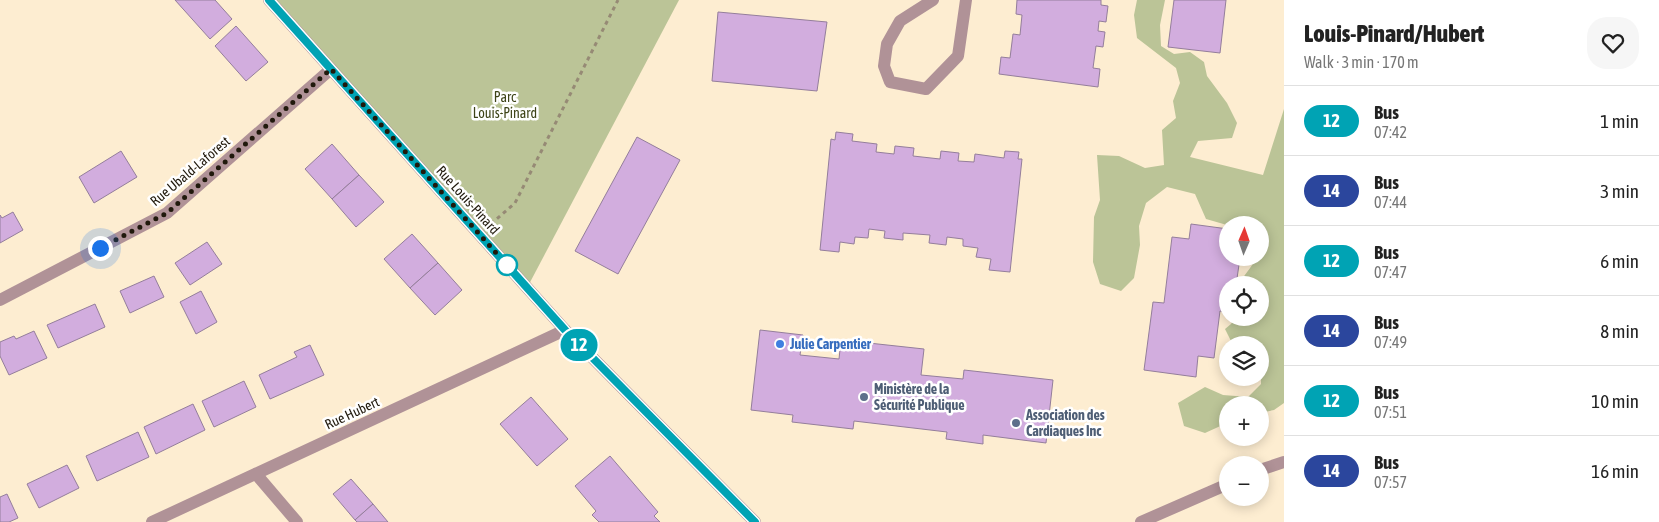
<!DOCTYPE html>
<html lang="en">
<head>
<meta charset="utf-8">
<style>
  :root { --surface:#fff; --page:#f6f6f6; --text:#222; --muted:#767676; --line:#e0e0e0 }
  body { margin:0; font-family:"Asap Condensed",sans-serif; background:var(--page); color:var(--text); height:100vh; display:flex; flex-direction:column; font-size:19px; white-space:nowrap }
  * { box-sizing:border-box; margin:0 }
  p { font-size:16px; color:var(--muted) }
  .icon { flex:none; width:28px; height:28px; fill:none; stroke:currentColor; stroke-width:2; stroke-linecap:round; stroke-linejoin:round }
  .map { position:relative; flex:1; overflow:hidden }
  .side { display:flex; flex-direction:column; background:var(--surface); width:375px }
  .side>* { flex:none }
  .badge { padding:0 10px; border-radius:16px; font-size:18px; line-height:32px }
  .needle { width:32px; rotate:2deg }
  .tools { position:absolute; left:1219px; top:216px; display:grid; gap:10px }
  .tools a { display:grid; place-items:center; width:50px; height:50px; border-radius:50%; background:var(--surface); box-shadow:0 2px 12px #0003; font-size:25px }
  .you { position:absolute; width:25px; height:25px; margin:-12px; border:4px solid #fff; border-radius:50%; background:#1a73e8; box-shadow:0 0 0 8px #1a73e833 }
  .map>.badge { position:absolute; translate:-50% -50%; box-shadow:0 0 0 2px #fff }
  .round { display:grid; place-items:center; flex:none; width:52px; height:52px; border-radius:20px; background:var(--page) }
  .headline { display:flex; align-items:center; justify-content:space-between; height:85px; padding:0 20px }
  h1 { font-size:24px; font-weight:800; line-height:38px }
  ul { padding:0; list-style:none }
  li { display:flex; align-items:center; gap:15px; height:70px; padding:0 20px; border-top:1px solid var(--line) }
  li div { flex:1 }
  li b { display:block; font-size:19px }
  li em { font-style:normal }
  li .badge { min-width:55px; font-weight:700; text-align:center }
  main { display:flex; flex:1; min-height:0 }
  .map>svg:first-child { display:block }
</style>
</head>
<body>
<main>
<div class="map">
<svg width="1284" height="522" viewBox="0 0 1284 522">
  <rect width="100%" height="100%" fill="#fdedd1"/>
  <g fill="#bbc497">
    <polygon points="269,0 679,0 527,288"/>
    <path d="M 1137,0 L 1165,0 L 1160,25 L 1161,46 L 1174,54 L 1190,52 L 1204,62 L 1207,76 L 1227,103 L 1237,123 L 1232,138 L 1198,141 L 1190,157 L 1263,175 L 1284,109 L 1284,403 L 1274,410 L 1260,413 L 1260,405 L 1228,405 L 1227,423 L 1205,433 L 1184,426 L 1178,403 L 1205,387 L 1223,395 L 1248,397 L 1261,384 L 1260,345 L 1233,345 L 1225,329 L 1231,324 L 1235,318 L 1260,318 L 1260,285 L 1239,285 C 1244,274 1251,269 1256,258 L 1260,258 L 1260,225 L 1253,225 L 1252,223 L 1227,225 L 1206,219 L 1195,194 L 1167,187 L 1146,203 L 1139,226 L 1140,245 L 1134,278 L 1121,291 L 1100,284 L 1093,262 L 1094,217 L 1100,200 L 1097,155 L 1119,156 L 1145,168 L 1164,165 L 1162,130 L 1176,118 L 1173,101 L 1180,83 L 1176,68 L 1137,38 L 1134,15 Z"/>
  </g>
  <g fill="#d2adde" stroke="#947e9b">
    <polygon points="175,0 215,0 232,19 210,39"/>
    <polygon points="1017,0 1101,0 1101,5 1108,6 1106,22 1099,21 1098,31 1105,32 1103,47 1096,46 1093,68 1100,69 1098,87 999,74 1001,57 1010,58 1013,34 1020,35 1022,15 1016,14"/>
    <polygon points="1174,0 1226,0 1220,53 1168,47"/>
    <polygon points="718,12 827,22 817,91 712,81"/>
    <polygon points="236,26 268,62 246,81 215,46"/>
    <polygon points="836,132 853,134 852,141 877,144 876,152 894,154 895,146 914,148 913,156 940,159 941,151 959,153 958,161 974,162 975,154 1004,158 1005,151 1019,152 1018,159 1022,159 1010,272 989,270 991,259 976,257 978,248 963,246 963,239 947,237 946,245 929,243 930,235 903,233 903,240 884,238 885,231 869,229 868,238 855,237 854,244 840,242 839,252 820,250 831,139 835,140"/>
    <polygon points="637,137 680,160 618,274 575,251"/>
    <polygon points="332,144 359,175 332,199 305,169"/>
    <polygon points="121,151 137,177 94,203 79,177"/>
    <polygon points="359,175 384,202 356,227 332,199"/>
    <polygon points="13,212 23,230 0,243 0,215 2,218"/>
    <polygon points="1191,224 1228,229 1228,258 1240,258 1236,285 1228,285 1228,312 1220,311 1214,358 1198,356 1196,377 1144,370 1153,302 1164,303 1172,237 1189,239"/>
    <polygon points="412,234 438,263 410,288 384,259"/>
    <polygon points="207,242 222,264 190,285 175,263"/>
    <polygon points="438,263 462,290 435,315 410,288"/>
    <polygon points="154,276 164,297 130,313 120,291"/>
    <polygon points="201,291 217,322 196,334 180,302"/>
    <polygon points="95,304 105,327 58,348 47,325"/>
    <polygon points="760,330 803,335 800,355 839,359 841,340 924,349 921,375 963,379 964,370 1053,380 1046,443 983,435 983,444 946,439 947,432 854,421 853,429 792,422 793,415 751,410"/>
    <polygon points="34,331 47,358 9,375 0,356 0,342 14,336 16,339"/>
    <polygon points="310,345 324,375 270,399 259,375 297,357 294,352"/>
    <polygon points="244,381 256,407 214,427 202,401"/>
    <polygon points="531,397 568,439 537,466 500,424"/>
    <polygon points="193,404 205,430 156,454 144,427"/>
    <polygon points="138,432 149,457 97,481 86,456"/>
    <polygon points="610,456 658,512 654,516 660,522 599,522 592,515 596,511 575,486"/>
    <polygon points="67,465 79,488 39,508 27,484"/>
    <polygon points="351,479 373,504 355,520 333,494"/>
    <polygon points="7,494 18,518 9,522 0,522 0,497"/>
    <polygon points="373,504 388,522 357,522 355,520"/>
  </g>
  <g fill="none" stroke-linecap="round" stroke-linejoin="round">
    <polyline stroke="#968a75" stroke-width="3" stroke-dasharray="4 4" stroke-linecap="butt" points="491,224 515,203 618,0"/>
    <g stroke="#b09297" stroke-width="12">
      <polyline points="269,0 565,330 755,522"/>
      <polyline points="933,0 900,21 887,44 884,66 890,82 926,89 958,56 966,0"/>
      <polyline points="0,300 167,213 331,69"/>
      <polyline points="1260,470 1284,462"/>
      <polyline points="256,474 297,522"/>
      <polyline points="152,522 565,330"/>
      <polyline points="1141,522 1228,484"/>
    </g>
  </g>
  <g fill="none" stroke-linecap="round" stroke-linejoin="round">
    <g stroke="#fff" stroke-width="11">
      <polyline id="line" points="269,0 565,330 755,522"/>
    </g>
    <use href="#line" stroke="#00a3b4" stroke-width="8"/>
    <polyline stroke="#20190c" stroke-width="5" stroke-dasharray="0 9" points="100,248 167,213 331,69 507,265"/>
  </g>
  <circle fill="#fff" stroke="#00a3b4" stroke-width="2.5" cx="507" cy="265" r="10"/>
  <circle fill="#3f7fe0" stroke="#fff" stroke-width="2" cx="780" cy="344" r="5"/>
  <g fill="#5c6f8a" stroke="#fff" stroke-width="2">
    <circle cx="864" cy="397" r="5"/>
    <circle cx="1016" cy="423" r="5"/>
  </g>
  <g text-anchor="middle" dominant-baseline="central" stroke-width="5" stroke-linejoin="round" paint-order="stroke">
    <g font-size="14" fill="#3d4317" stroke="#fff">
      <text x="505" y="97">Parc<tspan x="505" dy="16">Louis-Pinard</tspan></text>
    </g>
    <g font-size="14" fill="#20190c" stroke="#fff">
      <text transform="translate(190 171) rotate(-40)">Rue Ubald-Laforest</text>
      <text transform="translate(468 200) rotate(48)">Rue Louis-Pinard</text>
      <text transform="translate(352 413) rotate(-25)">Rue Hubert</text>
    </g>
    <g font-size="14" font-weight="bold" fill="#366cbe" stroke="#fff" text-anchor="start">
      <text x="790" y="344">Julie Carpentier</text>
    </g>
    <g font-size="14" font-weight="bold" fill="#4e5e75" stroke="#fff" text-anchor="start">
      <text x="874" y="389">Ministère de la<tspan x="874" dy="16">Sécurité Publique</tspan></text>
      <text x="1026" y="415">Association des<tspan x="1026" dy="16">Cardiaques Inc</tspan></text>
    </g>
  </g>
</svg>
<div class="tools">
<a><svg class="needle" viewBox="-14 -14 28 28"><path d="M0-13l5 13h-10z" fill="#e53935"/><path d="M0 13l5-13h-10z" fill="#767676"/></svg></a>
<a><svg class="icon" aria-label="locate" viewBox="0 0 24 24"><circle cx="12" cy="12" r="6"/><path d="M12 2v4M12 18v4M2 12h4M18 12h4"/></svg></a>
<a><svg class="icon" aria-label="layers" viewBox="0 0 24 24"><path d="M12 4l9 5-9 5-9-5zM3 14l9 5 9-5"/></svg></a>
<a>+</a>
<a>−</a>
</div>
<div class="you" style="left:100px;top:248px"></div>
<b class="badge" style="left:579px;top:345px;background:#00a3b4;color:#fff">12</b>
</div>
<section class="side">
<div class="headline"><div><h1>Louis-Pinard/Hubert</h1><p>Walk · 3 min · 170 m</p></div><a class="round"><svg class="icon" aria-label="heart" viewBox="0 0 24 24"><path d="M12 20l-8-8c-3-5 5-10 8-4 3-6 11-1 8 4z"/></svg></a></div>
<ul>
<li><span class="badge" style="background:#00a3b4;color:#fff">12</span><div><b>Bus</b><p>07:42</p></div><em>1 min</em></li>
<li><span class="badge" style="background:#2b469d;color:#fff">14</span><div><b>Bus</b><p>07:44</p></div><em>3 min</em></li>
<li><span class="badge" style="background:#00a3b4;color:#fff">12</span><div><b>Bus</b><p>07:47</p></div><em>6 min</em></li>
<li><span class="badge" style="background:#2b469d;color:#fff">14</span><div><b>Bus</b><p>07:49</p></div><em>8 min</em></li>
<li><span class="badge" style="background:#00a3b4;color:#fff">12</span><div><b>Bus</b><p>07:51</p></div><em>10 min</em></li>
<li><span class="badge" style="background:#2b469d;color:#fff">14</span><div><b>Bus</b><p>07:57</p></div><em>16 min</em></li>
</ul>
</section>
</main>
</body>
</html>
